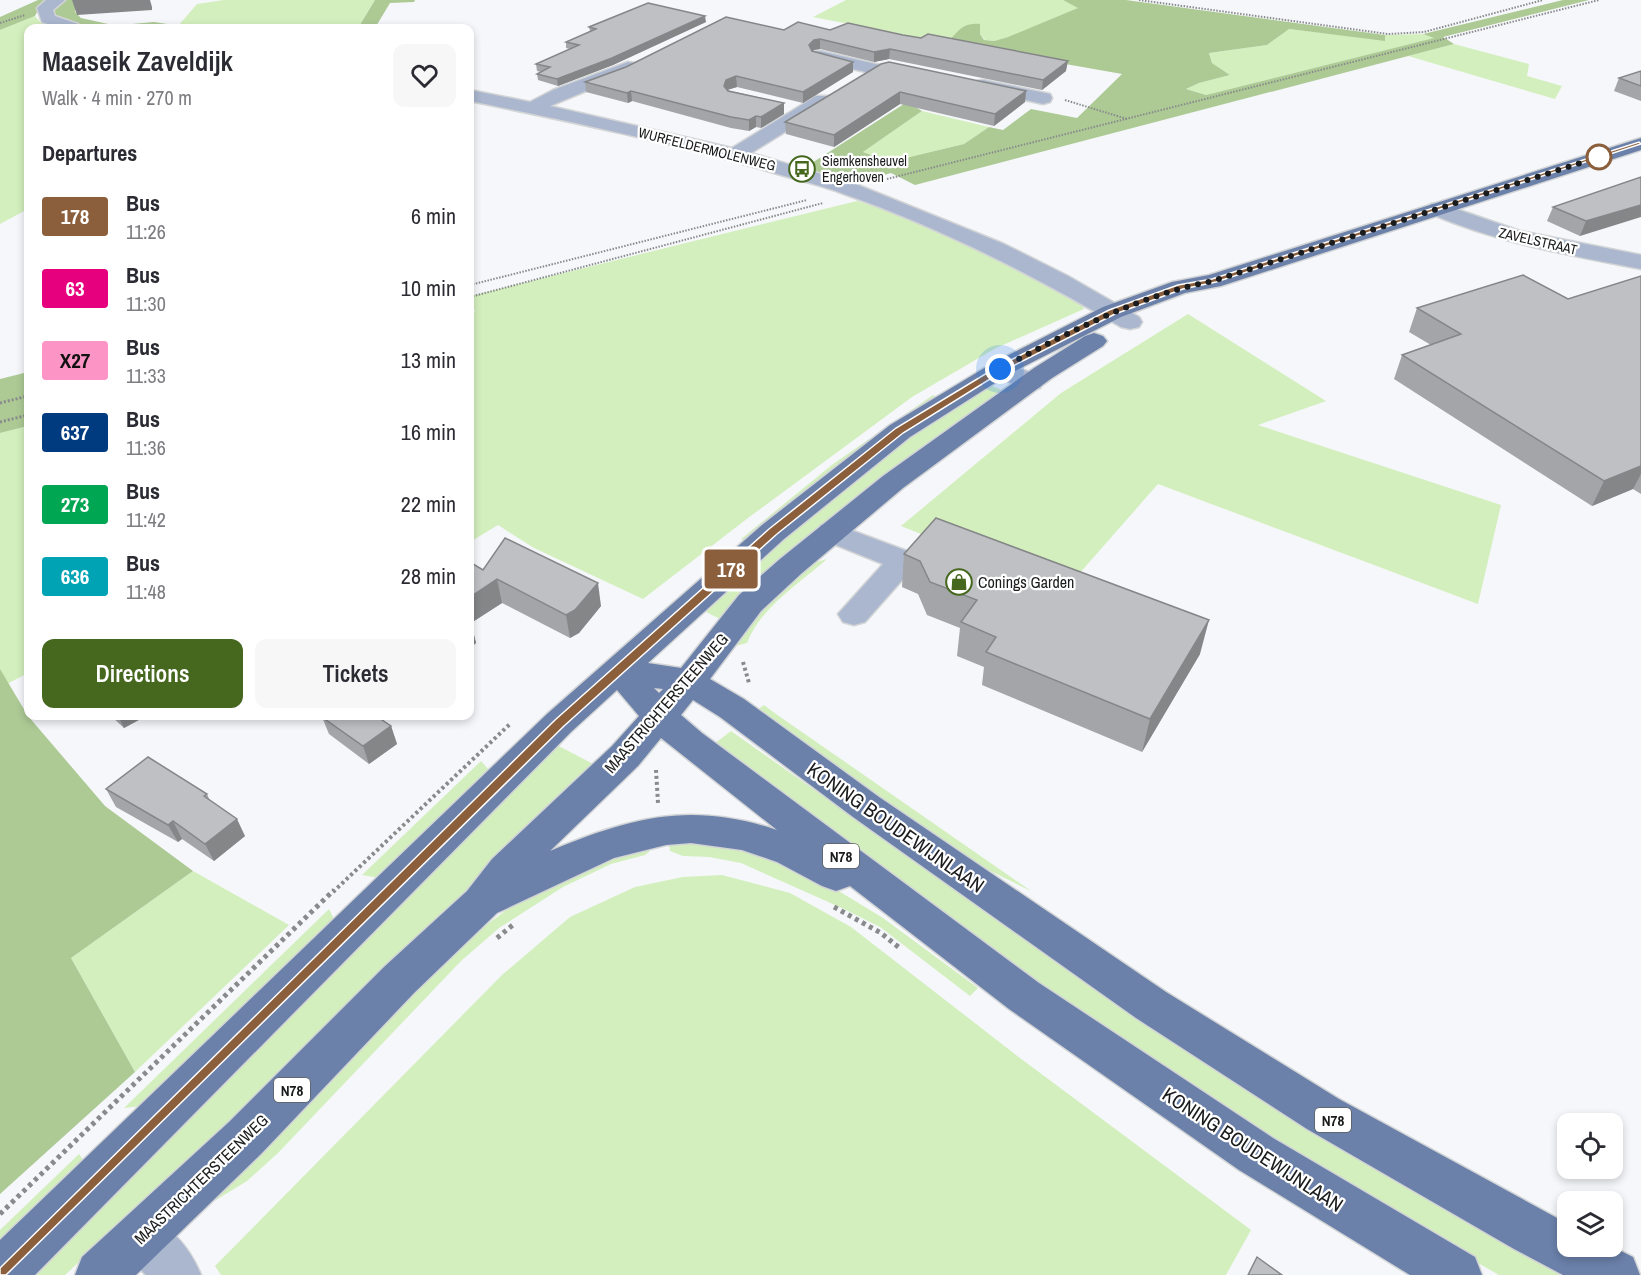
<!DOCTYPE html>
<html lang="en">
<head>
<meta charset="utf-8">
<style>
  :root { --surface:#fff; --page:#f7f7f7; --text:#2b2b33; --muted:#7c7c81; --accent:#45671e }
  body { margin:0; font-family:"Archivo Narrow",sans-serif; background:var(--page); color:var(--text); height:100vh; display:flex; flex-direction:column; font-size:22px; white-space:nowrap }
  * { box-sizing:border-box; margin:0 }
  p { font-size:20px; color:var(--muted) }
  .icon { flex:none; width:33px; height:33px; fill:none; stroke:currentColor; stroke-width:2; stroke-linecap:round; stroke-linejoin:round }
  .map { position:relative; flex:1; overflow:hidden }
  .panel { position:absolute; left:24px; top:24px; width:450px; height:696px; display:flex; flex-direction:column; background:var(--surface); border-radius:12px; box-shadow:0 3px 9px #0003 }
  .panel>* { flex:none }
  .badge { padding:0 12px; border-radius:4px; font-size:21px; line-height:39px }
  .buttons { position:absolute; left:1557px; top:1113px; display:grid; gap:12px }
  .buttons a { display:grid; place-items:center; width:66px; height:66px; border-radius:12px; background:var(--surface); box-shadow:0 3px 9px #0003; font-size:30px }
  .you { position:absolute; width:30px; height:30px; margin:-15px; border:4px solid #fff; border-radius:50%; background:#1a73e8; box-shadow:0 0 0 9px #1a73e833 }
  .map>.badge { position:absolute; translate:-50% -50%; box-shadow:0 0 0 3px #fff }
  h2 { padding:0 18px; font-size:22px; line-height:54px }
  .round { display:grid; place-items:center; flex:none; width:63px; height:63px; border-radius:12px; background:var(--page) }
  .overview { display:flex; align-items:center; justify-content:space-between; height:102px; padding:0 18px }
  h1 { font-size:28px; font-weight:600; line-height:45px }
  .action { display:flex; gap:12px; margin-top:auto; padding:12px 18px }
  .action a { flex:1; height:69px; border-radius:12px; background:var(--accent); color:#fff; font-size:24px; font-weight:600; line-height:69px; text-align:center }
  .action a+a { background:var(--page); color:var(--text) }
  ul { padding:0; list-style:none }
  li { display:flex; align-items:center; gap:18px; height:72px; padding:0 18px }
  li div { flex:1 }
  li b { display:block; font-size:22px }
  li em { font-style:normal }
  li .badge { min-width:66px; font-weight:700; text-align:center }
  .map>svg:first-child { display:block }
</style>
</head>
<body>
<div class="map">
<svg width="1641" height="1275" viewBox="0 0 1641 1275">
  <rect width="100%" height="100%" fill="#f5f7fa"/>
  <g fill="#d4efbe">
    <polygon points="224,0 375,0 358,28 194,28 178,26 197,4"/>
    <polygon points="846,0 1063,0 1078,7 1075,11 1008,37 994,41 985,40 980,34 980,26 947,43 813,17"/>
    <polygon points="35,16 41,23 57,28 28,28 28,209 0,224 0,30"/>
    <polygon points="1288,29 1385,40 1385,35 1423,34 1435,38 1206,95 1186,89 1199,83 1230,75 1212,63 1209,53 1267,45"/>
    <polygon points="1454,44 1529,64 1527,76 1562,86 1555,99 1408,56"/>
    <polygon points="922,111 989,127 964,144 889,162 863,152"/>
    <path d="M 857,201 C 934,223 1013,261 1081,304 L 1084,309 L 996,348 L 912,397 L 748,518 L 643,599 L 534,548 L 498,525 L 470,542 L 470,313 L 475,312 L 470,296 Z"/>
    <polygon points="1188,314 1326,401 1258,425 1501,505 1478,604 1158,484 1064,591 901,526 1061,393"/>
    <polygon points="985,383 1004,391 722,620 704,611 750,568 854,481 896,441"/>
    <polygon points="933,395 938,398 748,542 741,539 833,464"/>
    <polygon points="28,426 28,673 7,684 0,669 0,433"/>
    <path d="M 827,559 C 800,583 760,608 747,643 L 732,647 L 743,628 L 800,567 Z"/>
    <polygon points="764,705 776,714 1031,891 974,863 757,710"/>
    <polygon points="731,731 1074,973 1569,1275 1499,1275 1333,1180 1027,976 710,747"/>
    <polygon points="551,742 599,767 186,1163 65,1275 20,1275"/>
    <polygon points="481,761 490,771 380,878 362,875"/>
    <polygon points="691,841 748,847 824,882 883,918 978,988 970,996 880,927 844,909 741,863 709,857 683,856 670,851 669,843"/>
    <polygon points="652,845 649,852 645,855 611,864 563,887 499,928 461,961 278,1153 247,1181 211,1203 444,962 477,932 517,902 617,853"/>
    <polygon points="193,871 289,925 135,1072 71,958"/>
    <polygon points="722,875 790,893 851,927 1020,1058 1251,1230 1226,1275 221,1275 215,1266 502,975 570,917 635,887 683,877"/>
    <polygon points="329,909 336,923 150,1105 124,1108"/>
    <polygon points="79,1154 89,1168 0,1254 0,1230"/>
  </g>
  <g fill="#adca95">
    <polygon points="38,0 52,0 39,8 35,16 0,30 0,17"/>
    <path d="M 64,0 L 77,0 L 75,12 L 81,18 L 108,24 L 121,25 L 154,22 L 194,28 C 164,28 69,36 51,13 Z"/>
    <polygon points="375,0 415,0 414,2 390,3 375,28 358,28"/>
    <path d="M 1063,0 L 1126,0 L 1385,35 L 1385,41 L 1289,29 L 1267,45 L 1209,53 L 1212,63 L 1230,75 L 1199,83 L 1186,89 L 1206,95 L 1434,38 L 1423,34 L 1563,0 L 1589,0 L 1443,37 L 1454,44 L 915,185 L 891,173 L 855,183 L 804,168 L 907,102 L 922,111 L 863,152 L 889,162 L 964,144 L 989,127 L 1003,130 L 1031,109 L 1077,118 L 1122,74 L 947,43 C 958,31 963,22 980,24 L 980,34 L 984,40 L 994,41 L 1008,37 L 1078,8 Z"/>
    <polygon points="28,372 28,426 0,433 0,379"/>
    <polygon points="0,669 28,716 105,806 193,871 71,958 135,1072 0,1194"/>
  </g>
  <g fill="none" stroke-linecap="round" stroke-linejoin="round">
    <g stroke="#d2d4d6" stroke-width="3">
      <g id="minor">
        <polygon points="46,0 65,0 53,10 55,16 78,24 80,28 58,28 42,22 37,8"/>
        <polygon points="820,51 880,65 883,69 880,73 874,74 814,60 811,56 814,52"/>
        <path d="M 628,62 L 634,63 L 637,67 L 634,71 L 550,106 L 732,148 L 816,96 L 830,96 L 832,100 L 830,104 L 751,153 L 858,185 L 1004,244 L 1068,276 L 1139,317 L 1142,322 L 1139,327 L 1130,329 L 1121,327 C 1033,275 941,228 844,194 C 821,185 797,180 774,173 C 674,143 572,122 470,101 L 470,90 L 530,102 L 553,90 Z"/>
        <polygon points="983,80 1050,94 1052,98 1050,102 1043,104 977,89 974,85 977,81"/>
        <path d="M 1439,203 L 1520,231 L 1641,255 L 1641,269 C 1569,255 1499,243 1431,214 L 1428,209 L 1431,204 Z"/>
        <polygon points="1000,361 1040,376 1044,382 1040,388 1031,390 1022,388 991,374 987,369 991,364"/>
        <polygon points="832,523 915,554 919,561 865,622 854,625 843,622 838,614 883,564 821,539 817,532 821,525"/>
        <path d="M 141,1212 C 170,1225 189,1246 201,1275 L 146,1275 L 124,1254 L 116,1237 L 124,1220 Z"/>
      </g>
    </g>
    <g stroke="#d2d4d6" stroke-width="3">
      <path id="major" d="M 1641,138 L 1641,150 L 1221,286 L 1185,293 L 1121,317 L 1009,374 L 910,437 L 784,539 L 648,663 L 681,668 L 739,595 L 780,559 L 883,476 L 1034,368 L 1085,336 L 1094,333 L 1103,336 L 1107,341 L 1103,346 L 1052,378 L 903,488 L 802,573 L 761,611 L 710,679 L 744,699 L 879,797 L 1166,992 L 1339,1099 L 1568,1224 L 1568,1246 L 1611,1246 L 1633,1257 L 1640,1275 L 1563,1275 L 1514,1249 L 1307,1129 L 1136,1018 L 853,817 L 720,717 L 693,700 L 681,715 L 702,733 L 1039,983 L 1273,1138 L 1475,1257 L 1482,1275 L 1410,1275 L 1239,1170 L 1009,1009 L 850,886 L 836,891 L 822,886 L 777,862 L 742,850 L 691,843 L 666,845 L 614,858 L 497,913 L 414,993 L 261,1154 L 136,1275 L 75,1275 L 82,1257 L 229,1122 L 384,967 L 467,891 L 492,859 L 612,746 L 639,716 L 617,690 L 571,732 L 35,1275 L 0,1275 L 0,1240 L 547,714 L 762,525 L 890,425 L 991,364 L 1103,307 L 1172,282 L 1209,275 ZM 654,688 L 663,689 L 659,693 ZM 661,738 L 777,830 C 691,801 631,817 550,851 L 638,766 Z"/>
    </g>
    <g stroke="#898a8c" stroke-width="2" stroke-dasharray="1.5 1.5" stroke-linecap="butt">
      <polyline points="1139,0 1388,34 1424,32 1543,0"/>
      <polyline points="0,23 25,15"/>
      <polyline points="1065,100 1127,119"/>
      <polyline points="887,179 1599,0"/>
      <polyline points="470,285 807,200"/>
      <polyline points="470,297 823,203"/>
    </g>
    <g stroke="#898a8c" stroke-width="3" stroke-dasharray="2 2" stroke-linecap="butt">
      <polyline points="0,403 28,396"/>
      <polyline points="0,422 28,415"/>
    </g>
    <g stroke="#898a8c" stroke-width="4" stroke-dasharray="3 3" stroke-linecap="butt">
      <polyline points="743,662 749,683"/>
      <polyline points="656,770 658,803"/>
      <polyline points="333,892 510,724"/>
    </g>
    <g stroke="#898a8c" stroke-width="5" stroke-dasharray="4 4" stroke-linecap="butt">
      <polyline points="834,907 881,933 901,949"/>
      <polyline points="497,938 514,924"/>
      <polyline points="0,1214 334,890"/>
    </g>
    <use href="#minor" fill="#aab7ce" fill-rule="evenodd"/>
    <use href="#major" fill="#6b81aa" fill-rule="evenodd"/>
  </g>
  <g fill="#a3a5a8">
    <polygon points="706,22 613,65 558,86 538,80 537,74 541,72 537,71 536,64 570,49 566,48 566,42 590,31 589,27"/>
    <polygon points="784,30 830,30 1066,71 1042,90 889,59 874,62 820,49 814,50 812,51 853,72 803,103 737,87 727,90 784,103 784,114 761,128 756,127 749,131 731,128 632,101 628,103 586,92 585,82"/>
    <polygon points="881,64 1026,91 1025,102 994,126 900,104 834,147 786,134 785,122"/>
    <polygon points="1641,71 1641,101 1614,91 1619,78"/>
    <polygon points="1641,177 1580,236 1547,221 1553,207"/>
    <polygon points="1641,276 1641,494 1633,489 1592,506 1394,379 1402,355 1431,345 1409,332 1417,308 1568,299"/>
    <polygon points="904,554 1200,654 1142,752 982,685 984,667 957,656 960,628 927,615 918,594 902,587"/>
    <polygon points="470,562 483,570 601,606 579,633 570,638 502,603 471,623 476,643 470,648"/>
    <polygon points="111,716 146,716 124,728"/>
    <polygon points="322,717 391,726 397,744 369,764 329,734"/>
    <polygon points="106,789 207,794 210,801 245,836 214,861 182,839 178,842 116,807"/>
  </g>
  <g fill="#858688">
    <polygon points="72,0 150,0 152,7 152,10 77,15"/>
    <polygon points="705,16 706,22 613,65 558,86 557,79"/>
    <polygon points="820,39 820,49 814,50 809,55 809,45 814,40"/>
    <polygon points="890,49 889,59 874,62 874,52"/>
    <polygon points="1068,61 1066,71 1042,90 1043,80"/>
    <polygon points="853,62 853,72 803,103 803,92"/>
    <polygon points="736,76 737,87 727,90 724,86 726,80"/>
    <polygon points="631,91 632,101 628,103 627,93"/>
    <polygon points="1026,91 1025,102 994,126 995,114"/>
    <polygon points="900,92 900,104 834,147 834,135"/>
    <polygon points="784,103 784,114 761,128 761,117"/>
    <polygon points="756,116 756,127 749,131 749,120"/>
    <polygon points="1641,205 1641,217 1580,236 1586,221"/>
    <polygon points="1641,466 1641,474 1633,489 1592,506 1604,481"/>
    <polygon points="497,579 502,603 471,623 476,643 470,648 470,597"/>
    <polygon points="598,583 601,606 579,633 570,638 566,615"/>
    <polygon points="1209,620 1200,654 1142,752 1150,719"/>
    <polygon points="118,716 146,716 124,728"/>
    <polygon points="391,726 397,744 369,764 363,746"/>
    <polygon points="237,819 245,836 214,861 205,844"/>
    <polygon points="173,821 182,839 178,842 168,825"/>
  </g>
  <g fill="#bec0c3" stroke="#858688" stroke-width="1.5">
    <polygon points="648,3 705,16 612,58 557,79 537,74 550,67 536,64 579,45 566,42 596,29 589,27"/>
    <polygon points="726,17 784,30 798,22 830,30 848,23 903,35 921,38 928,34 1068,61 1043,80 890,49 874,52 820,39 814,40 809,45 812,51 853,62 803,92 736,76 726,80 724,86 728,91 784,103 761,117 756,116 749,120 731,117 631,91 627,93 585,82 626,67"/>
    <polygon points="889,62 1026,91 995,114 900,92 834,135 785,122 881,64"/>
    <polygon points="1641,71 1641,86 1619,78"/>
    <polygon points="1641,177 1641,205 1586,221 1553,207"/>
    <polygon points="1523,275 1568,299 1641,276 1641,466 1604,481 1402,355 1461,334 1417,308"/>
    <polygon points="936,518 1209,620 1150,719 986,652 996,637 961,622 977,600 930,582 920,561 904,554"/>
    <polygon points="505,538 598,583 575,610 566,615 497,579 470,597 470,562 483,570"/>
    <polygon points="324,716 376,716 391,726 363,746 322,717"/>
    <polygon points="148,757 207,794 204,796 237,819 205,844 173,821 168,825 106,789"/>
    <polygon points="1257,1257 1282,1275 1248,1275"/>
  </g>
  <polygon fill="#8b5e3c" stroke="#fff" stroke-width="1.5" points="1639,142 1641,144 1216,282 1183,289 1115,314 1003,371 903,433 777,534 564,726 6,1275 0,1275 0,1268 555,720 769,529 896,428 997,367 1109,310 1178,285 1212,279"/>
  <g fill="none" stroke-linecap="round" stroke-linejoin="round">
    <path stroke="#1a1b1c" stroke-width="6" stroke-dasharray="0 10.8" d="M 1000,369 C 1069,332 1137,296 1213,281 L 1599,157"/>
  </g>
  <defs>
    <g id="bus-ring" transform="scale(1.35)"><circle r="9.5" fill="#fff" stroke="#45671e" stroke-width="1.5"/><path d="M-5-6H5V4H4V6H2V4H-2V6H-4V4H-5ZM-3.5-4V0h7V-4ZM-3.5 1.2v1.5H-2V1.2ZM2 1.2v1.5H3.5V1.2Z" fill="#45671e"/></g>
    <g id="shop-ring" transform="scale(1.35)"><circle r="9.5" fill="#fff" stroke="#45671e" stroke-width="1.5"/><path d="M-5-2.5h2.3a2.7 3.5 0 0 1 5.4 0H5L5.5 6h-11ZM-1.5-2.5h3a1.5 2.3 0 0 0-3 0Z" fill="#45671e"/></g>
  </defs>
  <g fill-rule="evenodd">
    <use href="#bus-ring" x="802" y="169"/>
    <use href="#shop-ring" x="959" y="582"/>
  </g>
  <circle fill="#fff" stroke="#8b5e3c" stroke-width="3" cx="1599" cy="157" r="12"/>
  <g text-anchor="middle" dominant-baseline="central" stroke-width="4.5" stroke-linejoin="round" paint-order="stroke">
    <g font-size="14" fill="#1a1b1c" stroke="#fff">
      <text transform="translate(707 149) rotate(14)">WURFELDERMOLENWEG</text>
      <text transform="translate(1538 241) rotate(13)">ZAVELSTRAAT</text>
    </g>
    <g font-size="14" fill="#1a1b1c" stroke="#fff" text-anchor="start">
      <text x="822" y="161">Siemkensheuvel<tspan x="822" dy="16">Engerhoven</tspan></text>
    </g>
    <g fill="#fff" stroke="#5f5f60" stroke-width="1.5">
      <rect x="823" y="844" width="36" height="24" rx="4.5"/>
      <rect x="274" y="1078" width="36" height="24" rx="4.5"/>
      <rect x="1315" y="1108" width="36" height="24" rx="4.5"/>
    </g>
    <g font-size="15" font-weight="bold" fill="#1a1b1c">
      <text x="841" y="856">N78</text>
      <text x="292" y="1090">N78</text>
      <text x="1333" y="1120">N78</text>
    </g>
    <g font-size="16" fill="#1a1b1c" stroke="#fff" text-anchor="start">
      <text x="978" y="582">Conings Garden</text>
    </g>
    <g font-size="16" fill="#1a1b1c" stroke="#fff">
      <text transform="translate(666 703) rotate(-49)">MAASTRICHTERSTEENWEG</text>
      <text transform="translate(201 1179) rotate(-44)">MAASTRICHTERSTEENWEG</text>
    </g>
    <g font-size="20" fill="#1a1b1c" stroke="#fff">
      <text transform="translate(896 827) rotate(35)">KONING BOUDEWIJNLAAN</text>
      <text transform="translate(1253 1149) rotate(33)">KONING BOUDEWIJNLAAN</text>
    </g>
  </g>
</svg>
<div class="buttons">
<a><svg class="icon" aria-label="locate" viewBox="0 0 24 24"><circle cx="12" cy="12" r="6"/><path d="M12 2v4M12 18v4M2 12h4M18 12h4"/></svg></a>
<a><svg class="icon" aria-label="layers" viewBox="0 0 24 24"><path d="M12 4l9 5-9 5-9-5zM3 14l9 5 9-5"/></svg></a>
</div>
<div class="you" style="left:1000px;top:369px"></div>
<b class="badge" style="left:731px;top:569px;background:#8b5e3c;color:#fff">178</b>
<section class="panel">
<div class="overview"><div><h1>Maaseik Zaveldijk</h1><p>Walk · 4 min · 270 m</p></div><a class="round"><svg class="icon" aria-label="heart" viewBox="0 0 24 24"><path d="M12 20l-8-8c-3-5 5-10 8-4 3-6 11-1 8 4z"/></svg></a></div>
<h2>Departures</h2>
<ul>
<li><span class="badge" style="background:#8b5e3c;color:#fff">178</span><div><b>Bus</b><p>11:26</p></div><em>6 min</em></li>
<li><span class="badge" style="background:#e6007e;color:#fff">63</span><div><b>Bus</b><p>11:30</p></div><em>10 min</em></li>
<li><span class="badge" style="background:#fc95c5;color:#111">X27</span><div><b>Bus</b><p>11:33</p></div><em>13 min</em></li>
<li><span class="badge" style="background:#003b80;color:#fff">637</span><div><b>Bus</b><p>11:36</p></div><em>16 min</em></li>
<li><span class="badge" style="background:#00a651;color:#fff">273</span><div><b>Bus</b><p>11:42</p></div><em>22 min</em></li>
<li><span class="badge" style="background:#00a3b4;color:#fff">636</span><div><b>Bus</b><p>11:48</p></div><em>28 min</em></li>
</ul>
<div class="action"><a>Directions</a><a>Tickets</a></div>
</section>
</div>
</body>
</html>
